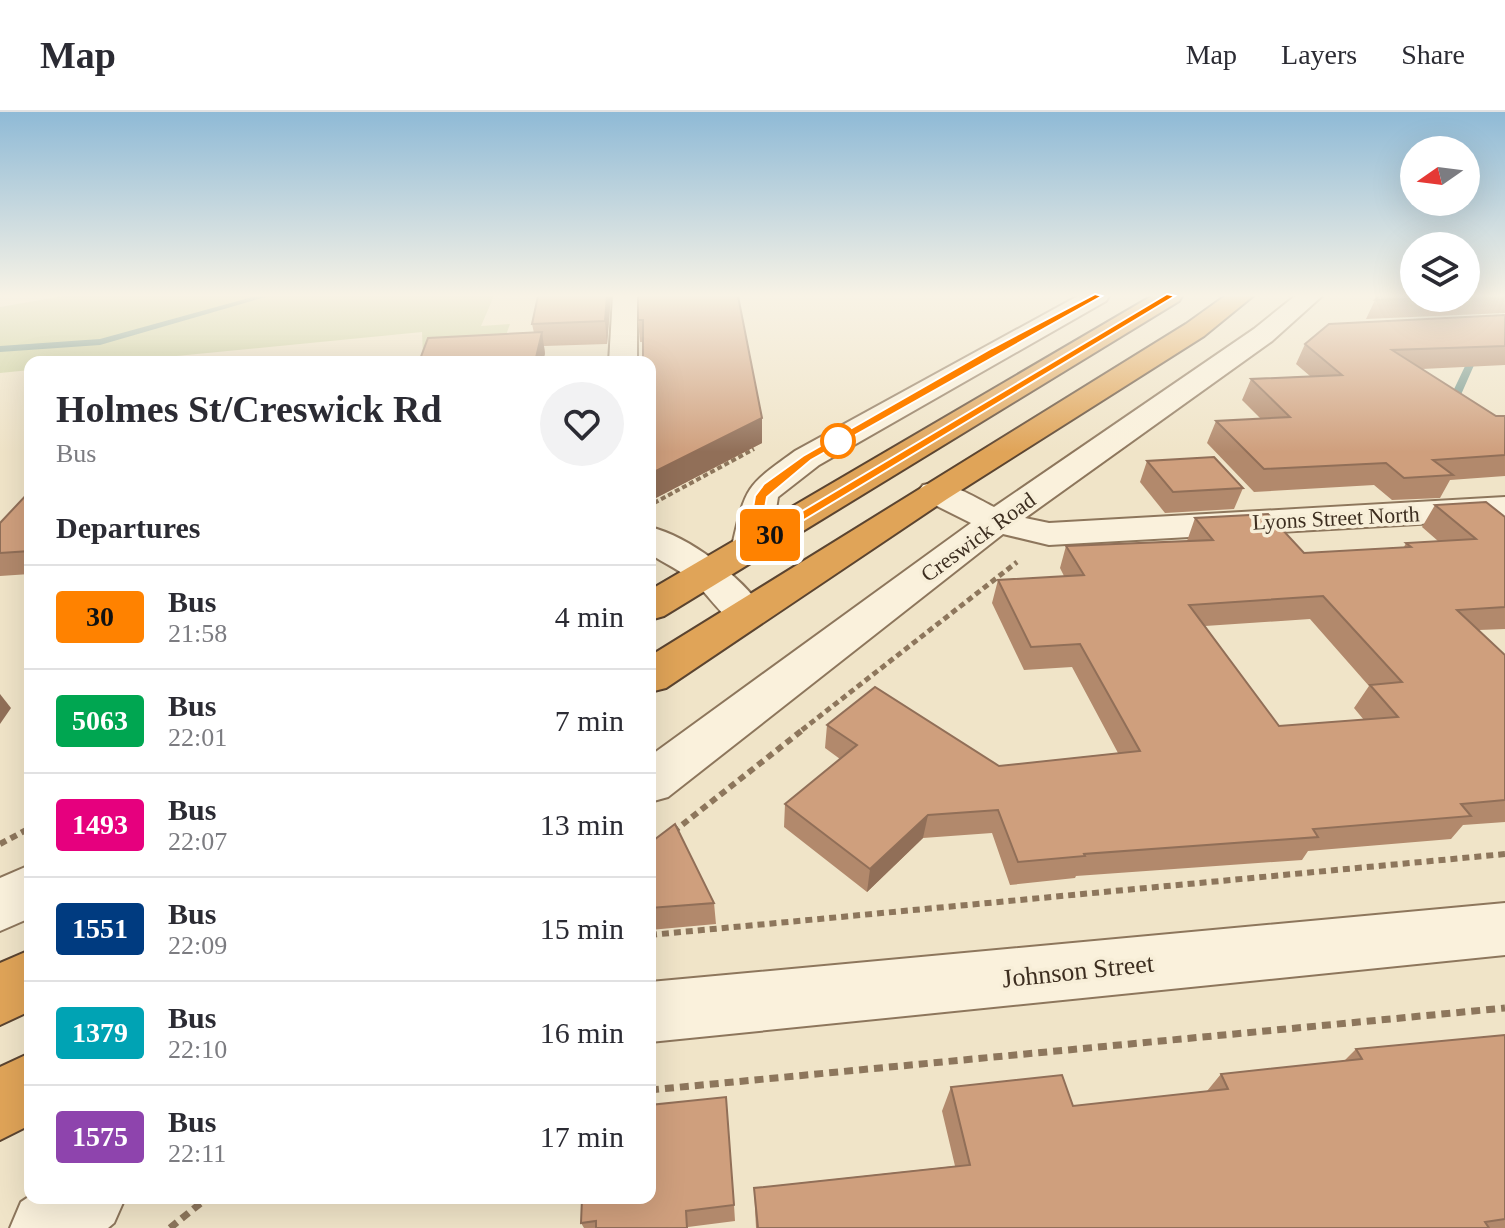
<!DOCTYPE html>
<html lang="en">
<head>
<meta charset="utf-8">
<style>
  :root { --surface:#fff; --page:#f2f2f3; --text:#2b2b33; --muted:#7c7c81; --line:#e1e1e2 }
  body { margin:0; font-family:"Times New Roman",serif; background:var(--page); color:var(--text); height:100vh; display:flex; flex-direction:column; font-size:30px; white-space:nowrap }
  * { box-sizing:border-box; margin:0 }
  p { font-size:26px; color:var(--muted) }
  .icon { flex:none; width:44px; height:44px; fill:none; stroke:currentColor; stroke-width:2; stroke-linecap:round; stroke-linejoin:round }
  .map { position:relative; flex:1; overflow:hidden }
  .details { position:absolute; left:24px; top:244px; width:632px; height:848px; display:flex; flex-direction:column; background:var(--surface); border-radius:16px; box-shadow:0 8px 32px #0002 }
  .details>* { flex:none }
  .badge { padding:0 16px; border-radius:6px; font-size:28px; line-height:52px }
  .needle { width:52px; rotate:256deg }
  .tools { position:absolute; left:1400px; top:24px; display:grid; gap:16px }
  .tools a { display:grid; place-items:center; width:80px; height:80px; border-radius:50%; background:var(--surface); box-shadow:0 8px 32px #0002; font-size:40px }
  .map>.badge { position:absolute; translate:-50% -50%; box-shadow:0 0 0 4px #fff }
  h2 { padding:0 32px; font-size:30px; line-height:72px }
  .round { display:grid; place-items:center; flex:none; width:84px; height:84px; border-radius:42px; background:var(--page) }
  .headline { display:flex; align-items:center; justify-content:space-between; height:136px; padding:0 32px }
  h1 { font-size:38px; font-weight:800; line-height:60px }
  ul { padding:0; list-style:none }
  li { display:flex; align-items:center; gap:24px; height:104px; padding:0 32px; border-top:2px solid var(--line) }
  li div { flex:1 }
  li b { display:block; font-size:30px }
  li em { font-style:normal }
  li .badge { min-width:88px; font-weight:700; text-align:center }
  header { display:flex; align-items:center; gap:48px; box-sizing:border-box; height:112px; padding:0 40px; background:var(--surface); border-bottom:2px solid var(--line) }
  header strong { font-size:38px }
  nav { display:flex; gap:44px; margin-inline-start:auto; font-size:28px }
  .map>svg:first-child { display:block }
</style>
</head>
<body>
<header>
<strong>Map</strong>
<nav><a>Map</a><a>Layers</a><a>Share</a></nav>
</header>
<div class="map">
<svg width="1505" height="1116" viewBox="0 0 1505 1116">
  <rect width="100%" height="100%" fill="#f0e4c8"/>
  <polygon fill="#c9cf9b" points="63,184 494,184 481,214 510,212 501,237 423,243 422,220 115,250 30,250 30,258 0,261 0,195"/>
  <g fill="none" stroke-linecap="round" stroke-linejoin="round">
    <g fill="#6f938a" fill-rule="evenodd">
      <polygon points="256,184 269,184 100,233 0,240 0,234 100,227"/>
      <polygon points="1479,238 1483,241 1475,251 1456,294 1448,296 1446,294 1467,250"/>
    </g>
    <g stroke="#8d765c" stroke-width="4">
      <g id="street">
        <polygon points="613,184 637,184 637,250 609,250"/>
        <path d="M 1078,184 L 1109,184 L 1106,189 L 819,353 L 778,385 L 770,434 L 764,442 L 751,445 L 738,442 L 732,434 C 746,374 745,375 795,339 Z"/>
        <path d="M 1295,184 L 1322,184 L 1272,229 L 1025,406 L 1049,411 L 1505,385 L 1505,407 L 1049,433 L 1003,422 L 668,685 L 650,690 L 650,644 L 971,411 L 923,387 L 918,380 L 923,373 C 948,367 972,384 994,395 L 1254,217 Z"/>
        <path d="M 650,415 C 691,425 744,467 767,502 L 761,511 C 726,520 717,490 694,470 C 682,459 664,451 650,442 Z"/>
        <polygon points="30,753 30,806 0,819 0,766"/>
        <polygon points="1505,791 1505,843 650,930 650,870"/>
        <polygon points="30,1084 30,1086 125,1086 114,1111 108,1116 10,1116 21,1090"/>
      </g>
    </g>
    <g stroke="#5b4430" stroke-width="4">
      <g id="highway">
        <polygon points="1152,184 1182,184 1179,189 664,504 650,508 650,478"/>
        <polygon points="1225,184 1253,184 1204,224 947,387 666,576 650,580 650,544 1186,212"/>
        <polygon points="30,838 30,899 0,913 0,851"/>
        <polygon points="30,941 30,1013 0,1028 0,955"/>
      </g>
    </g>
    <polyline stroke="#8d765c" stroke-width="4" stroke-dasharray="5 3" stroke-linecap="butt" points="654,391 754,337"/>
    <polyline stroke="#8d765c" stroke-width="5" stroke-dasharray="6 4" stroke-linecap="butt" points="802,618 1017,450"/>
    <g stroke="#8d765c" stroke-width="6" stroke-dasharray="7 5" stroke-linecap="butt">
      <polyline points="673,720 805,616"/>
      <polyline points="0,732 30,716"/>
      <polyline points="650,823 1505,742"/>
    </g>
    <g stroke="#8d765c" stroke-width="7" stroke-dasharray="9 6" stroke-linecap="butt">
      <polyline points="650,978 1505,896"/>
      <polyline points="170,1116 207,1086"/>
    </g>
    <use href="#street" fill="#faf1dc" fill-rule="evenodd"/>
    <use href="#highway" fill="#e0a458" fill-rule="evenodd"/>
  </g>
  <g fill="#b2896c" fill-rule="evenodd">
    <polygon points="611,184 607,232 544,234 545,242 534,221 532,212"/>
    <polygon points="638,184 762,331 650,389 650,250 643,230 640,230 638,208"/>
    <polygon points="1466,184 1505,184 1505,201 1366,207 1375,188 1414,186 1466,186"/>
    <polygon points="1505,203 1505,253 1422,257 1496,304 1505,304 1505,364 1450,368 1440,386 1392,388 1374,373 1254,380 1207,331 1216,309 1261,307 1242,288 1251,267 1310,264 1296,252 1305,232"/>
    <polygon points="1147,349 1243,376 1234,397 1165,401 1140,370"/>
    <polygon points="30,379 30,462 0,464 0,411"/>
    <path d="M 1435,393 L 1505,405 L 1505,517 L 1479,518 L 1505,543 L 1505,710 L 1463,713 L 1451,727 L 1308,739 L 1302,748 L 1076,764 L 1075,766 L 1010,773 L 992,721 L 923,726 L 867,780 L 784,715 L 785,692 L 840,647 L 825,636 L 827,613 L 999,654 L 1118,641 L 1072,555 L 1024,558 L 992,491 L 998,468 L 1064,464 L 1060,456 L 1066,434 L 1187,429 L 1195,406 L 1304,441 L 1404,435 L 1406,431 L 1438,429 L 1422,415 ZM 1310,507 L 1369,574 L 1354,596 L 1364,608 L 1279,614 L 1205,514 Z"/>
    <polygon points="650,731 714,791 716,812 650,818"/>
    <polygon points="1505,923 1505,1116 756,1116 754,1076 955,1054 942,999 951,975 1073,994 1207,979 1221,962 1344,949 1356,937"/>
    <polygon points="734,1093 735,1109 688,1115 688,1116 584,1116 581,1111"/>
  </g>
  <g fill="#916f58">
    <polygon points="607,184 611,184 607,232 605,209"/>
    <polygon points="542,220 545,242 543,250 535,250"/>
    <polygon points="762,306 762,331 650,389 650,362"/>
    <polygon points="0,582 11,596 0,612"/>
    <polygon points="928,703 923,726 867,780 870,757"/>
  </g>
  <g fill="#cf9f7d" stroke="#916f58" stroke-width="2" fill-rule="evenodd">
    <polygon points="538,184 607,184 605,209 532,212"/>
    <polygon points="638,184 738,184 762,306 650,362 650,250 643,250 643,208 638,208"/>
    <polygon points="1379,184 1414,184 1414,186 1431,186 1375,188"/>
    <polygon points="1505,203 1505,234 1392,238 1496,304 1505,304 1505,343 1433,348 1453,363 1404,366 1386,351 1264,357 1216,309 1290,305 1251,267 1342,263 1305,232 1329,212"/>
    <polygon points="542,220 535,250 419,250 428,226"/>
    <polygon points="1214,345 1243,376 1173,380 1147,349"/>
    <polygon points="30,379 30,439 0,441 0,411"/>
    <path d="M 1486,390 L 1505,405 L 1505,495 L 1457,498 L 1505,543 L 1505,688 L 1461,692 L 1471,704 L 1313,717 L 1318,725 L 1084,742 L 1085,744 L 1018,750 L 998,698 L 928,703 L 870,757 L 785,692 L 857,633 L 827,613 L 875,575 L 999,654 L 1140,639 L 1080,532 L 1031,535 L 998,468 L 1084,463 L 1066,434 L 1213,428 L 1195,406 L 1268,402 L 1304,441 L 1411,435 L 1406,431 L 1476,427 L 1435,393 ZM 1323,484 L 1402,570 L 1370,573 L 1398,605 L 1279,614 L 1189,493 Z"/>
    <polygon points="675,712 714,791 650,796 650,731"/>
    <polygon points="1505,923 1505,1107 1485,1110 1489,1116 758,1116 754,1076 970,1053 951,975 1062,963 1073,994 1228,977 1221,962 1362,947 1356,937"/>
    <polygon points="726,985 734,1093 686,1099 687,1116 596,1116 596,1109 581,1111 582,1086 650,1086 650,993"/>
  </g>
  <linearGradient id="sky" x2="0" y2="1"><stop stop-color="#8fbad6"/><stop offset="0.54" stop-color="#f8f3e6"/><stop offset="1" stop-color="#f8f3e6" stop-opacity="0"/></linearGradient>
  <rect width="1505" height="340" fill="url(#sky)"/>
  <polygon fill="#ff8200" stroke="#fff" stroke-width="2" points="1095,182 1102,184 811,348 767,385 760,424 1167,182 1175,184 756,437 746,437 755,384 764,372 803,344 992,236"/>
  <circle fill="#fff" stroke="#ff8200" stroke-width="4" cx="838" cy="329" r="16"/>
  <g text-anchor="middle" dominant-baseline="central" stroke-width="7" stroke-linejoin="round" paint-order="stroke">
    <g font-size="22" fill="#3d2e20" stroke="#f7eed8">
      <text transform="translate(1336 406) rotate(-3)">Lyons Street North</text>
      <text transform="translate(978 425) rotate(-36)">Creswick Road</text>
    </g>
    <g font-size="26" fill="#3d2e20" stroke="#f7eed8">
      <text transform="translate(1078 859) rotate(-6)">Johnson Street</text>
    </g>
  </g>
</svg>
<div class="tools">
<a><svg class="needle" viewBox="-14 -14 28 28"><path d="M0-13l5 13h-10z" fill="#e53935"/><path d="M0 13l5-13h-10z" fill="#7c7c81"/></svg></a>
<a><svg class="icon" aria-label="layers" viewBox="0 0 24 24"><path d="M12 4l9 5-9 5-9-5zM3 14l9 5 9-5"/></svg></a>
</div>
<b class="badge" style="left:770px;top:423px;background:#ff8200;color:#111">30</b>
<section class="details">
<div class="headline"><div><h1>Holmes St/Creswick Rd</h1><p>Bus</p></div><a class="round"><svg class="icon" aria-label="heart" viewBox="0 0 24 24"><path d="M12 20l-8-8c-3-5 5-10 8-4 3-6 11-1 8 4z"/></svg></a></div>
<h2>Departures</h2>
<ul>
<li><span class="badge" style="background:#ff8200;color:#111">30</span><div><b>Bus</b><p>21:58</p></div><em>4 min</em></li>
<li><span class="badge" style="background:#00a651;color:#fff">5063</span><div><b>Bus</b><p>22:01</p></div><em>7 min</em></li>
<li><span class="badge" style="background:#e6007e;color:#fff">1493</span><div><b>Bus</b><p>22:07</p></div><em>13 min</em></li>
<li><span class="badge" style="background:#003b80;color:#fff">1551</span><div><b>Bus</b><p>22:09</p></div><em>15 min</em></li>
<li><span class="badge" style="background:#00a3b4;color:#fff">1379</span><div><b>Bus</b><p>22:10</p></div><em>16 min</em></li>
<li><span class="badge" style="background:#8e44ad;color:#fff">1575</span><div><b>Bus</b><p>22:11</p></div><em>17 min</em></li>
</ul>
</section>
</div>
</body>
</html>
